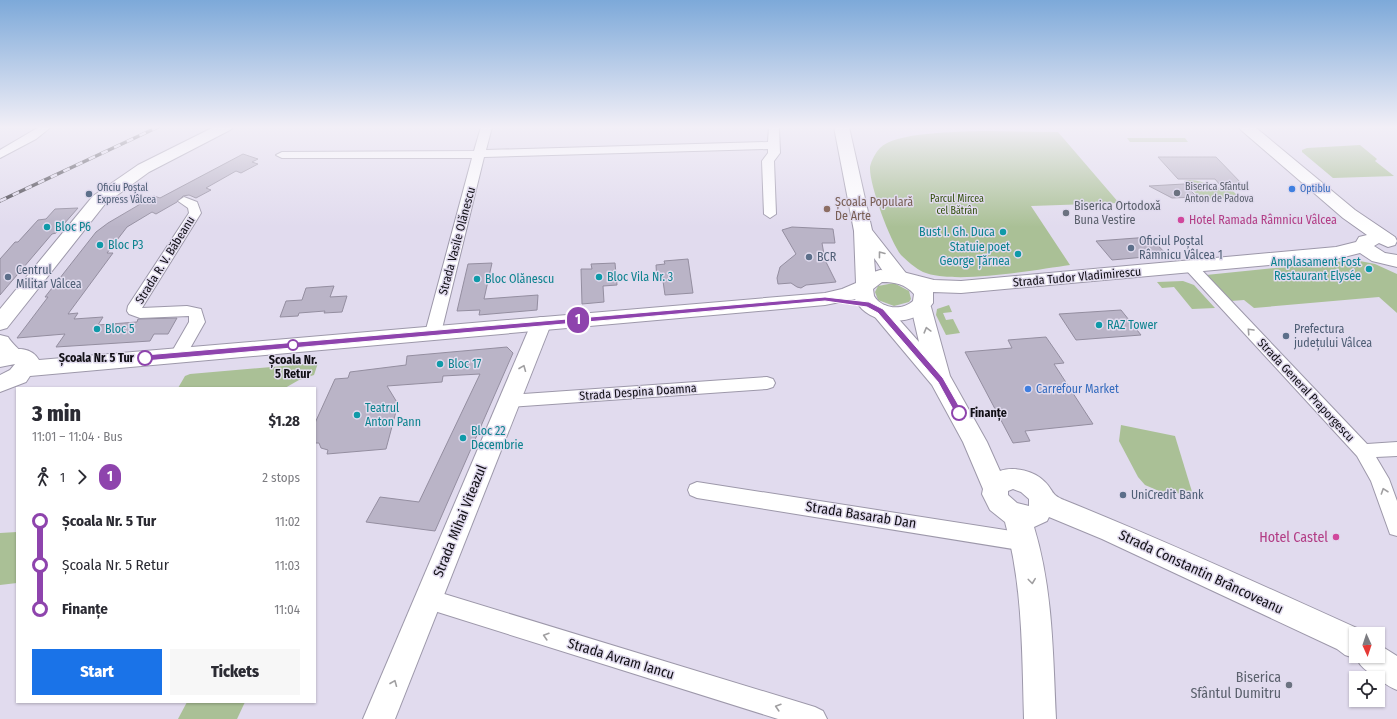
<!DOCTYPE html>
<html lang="en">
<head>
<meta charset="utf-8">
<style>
  :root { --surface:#fff; --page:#f7f7f7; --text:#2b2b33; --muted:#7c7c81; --accent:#1a73e8 }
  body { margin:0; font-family:"Fira Sans Condensed",sans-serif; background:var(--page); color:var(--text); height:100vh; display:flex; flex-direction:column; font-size:15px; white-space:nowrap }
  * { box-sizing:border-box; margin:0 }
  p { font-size:13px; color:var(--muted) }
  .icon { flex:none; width:22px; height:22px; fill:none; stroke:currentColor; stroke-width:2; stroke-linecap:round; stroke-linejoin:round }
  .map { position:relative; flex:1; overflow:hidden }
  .details { position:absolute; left:16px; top:387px; width:300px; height:316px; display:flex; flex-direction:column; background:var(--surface); border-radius:0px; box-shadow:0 1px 3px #0004 }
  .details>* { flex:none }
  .badge { padding:0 8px; border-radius:13px; font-size:14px; line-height:26px }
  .needle { width:26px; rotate:177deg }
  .controls { position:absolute; left:1349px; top:627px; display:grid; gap:8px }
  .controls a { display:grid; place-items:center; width:36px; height:36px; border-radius:0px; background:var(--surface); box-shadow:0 1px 3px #0004; font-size:20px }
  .map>.badge { position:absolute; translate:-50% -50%; box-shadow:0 0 0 2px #fff }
  .legs { display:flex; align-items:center; gap:6px; height:44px; padding:0 16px; font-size:13px }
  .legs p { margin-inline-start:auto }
  .summary { display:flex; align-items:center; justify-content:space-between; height:68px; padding:0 16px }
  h1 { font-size:22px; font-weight:800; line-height:30px }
  .action { display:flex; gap:8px; margin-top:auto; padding:8px 16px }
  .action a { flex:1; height:46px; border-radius:0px; background:var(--accent); color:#fff; font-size:16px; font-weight:800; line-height:46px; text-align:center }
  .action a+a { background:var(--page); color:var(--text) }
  ul { padding:0 16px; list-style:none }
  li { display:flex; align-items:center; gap:14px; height:44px; font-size:15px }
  li i { display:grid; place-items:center; width:6px; height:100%; margin:0 5px; background:currentColor }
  li i::after { content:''; width:10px; height:10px; margin:-5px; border:3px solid; border-radius:50%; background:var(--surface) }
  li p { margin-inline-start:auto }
  li:first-child i { background:linear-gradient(#0000 50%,currentColor 0) }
  li:last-child i { background:linear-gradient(currentColor 50%,#0000 0) }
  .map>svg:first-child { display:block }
</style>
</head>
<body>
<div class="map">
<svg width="1397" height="719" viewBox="0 0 1397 719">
  <rect width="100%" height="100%" fill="#e1dbee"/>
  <g fill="#aac096">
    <path d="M 980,131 L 1058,132 L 1119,203 L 1031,206 L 1070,265 C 1034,270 955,285 923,272 C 916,269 906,260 901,255 C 890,241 869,184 870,167 C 871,161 876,152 880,148 C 895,132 957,132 980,131 Z"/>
    <polygon points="1127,138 1185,138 1188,142 1130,142"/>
    <polygon points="1360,145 1377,159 1375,161 1394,176 1333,178 1302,152 1302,150 1307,148"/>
    <path d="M 1188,180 C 1204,179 1215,190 1231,189 L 1240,198 L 1201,199 L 1184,181 Z"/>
    <polygon points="1355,260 1375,264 1397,274 1397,313 1379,297 1254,308 1244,300 1231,301 1206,275"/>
    <polygon points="1183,281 1194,285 1215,308 1192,309 1174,287 1162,288 1157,282"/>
    <polygon points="894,283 909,291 911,299 909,302 894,306 878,300 875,292 878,286"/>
    <polygon points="949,305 952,312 943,313 946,320 953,319 960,333 946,335 936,315 937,309"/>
    <polygon points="318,363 314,375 299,380 285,388 178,388 185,376 190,374"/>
    <polygon points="1121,425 1175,436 1193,495 1159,491 1145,485 1138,477 1119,441"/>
    <polygon points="17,532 17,583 0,585 0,533"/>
    <polygon points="187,702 245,702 237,719 178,719"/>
  </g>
  <g fill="#bab4c7" stroke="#948ea0">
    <polygon points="243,154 258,159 252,162 258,164 241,173 236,171 206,188 211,190 196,198 189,195 183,196 177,202 156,214 152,212 127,227 107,253 113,253 68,314 78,313 74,319 103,317 98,325 137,322 138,319 177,318 168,334 154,334 150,341 56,347 65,334 17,338 48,297 45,297 96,232 108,223 154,196 160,198"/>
    <polygon points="1158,157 1216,157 1243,185 1220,185 1215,179 1178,179"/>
    <polygon points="1184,184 1197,197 1172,198 1149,186"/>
    <polygon points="78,208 56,233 52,234 0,295 0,259 8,250 15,242 18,242 38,220 46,219 55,209"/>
    <polygon points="792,227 833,229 835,243 822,243 825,260 836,282 806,285 801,288 797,287 791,283 778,284 777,278 780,267 796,254 782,230"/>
    <polygon points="1150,237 1167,255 1112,260 1096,241"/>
    <polygon points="688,259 693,293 665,295 663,281 657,281 656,265 665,264 664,261"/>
    <polygon points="492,263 484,299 538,295 537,310 479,315 480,310 457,311 468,264"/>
    <polygon points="615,263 617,285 603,286 604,302 582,304 581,269 592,269 591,264"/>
    <polygon points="334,286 330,297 347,296 342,312 324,313 325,311 299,313 298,316 280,317 286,301 302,300 306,288"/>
    <polygon points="1121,310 1141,335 1076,340 1059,314"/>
    <polygon points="1046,337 1064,363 1054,364 1093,424 1025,431 1030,441 1013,443 965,352 1012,348 1008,340"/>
    <polygon points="507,347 513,353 435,531 366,522 380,497 419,502 480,374 443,376 442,382 387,386 398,404 386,449 327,454 328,450 321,448 319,443 315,443 315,423 335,379 348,378 350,372 406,365 407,356"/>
  </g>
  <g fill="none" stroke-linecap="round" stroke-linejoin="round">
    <g stroke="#9d98aa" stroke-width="2">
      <g id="street">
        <polygon points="39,127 51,127 36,139 0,158 0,150"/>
        <polygon points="481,127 492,127 486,150 768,142 769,127 779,127 780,153 774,161 776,214 770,218 764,214 762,161 768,153 768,149 484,157 441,333 438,337 433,338 428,337 425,333 472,158 282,158 276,155 282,152 474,151"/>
        <polygon points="184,197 197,202 201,213 142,308 187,306 201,309 205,322 184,359 178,360 172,359 170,355 189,322 189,316 140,318 129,314 127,311 128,306 189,213 188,208 178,201"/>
        <polygon points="1191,263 1196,264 1367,444 1397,442 1397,456 1376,457 1389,479 1397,501 1397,536 1390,534 1371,481 1357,456 1186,270 1184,267 1186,264"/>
        <polygon points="767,377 773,379 775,383 773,387 767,389 509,407 503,405 501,401 503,397 509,395"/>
        <polygon points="697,482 1025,533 1032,536 1035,542 1032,548 1025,551 697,498 690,495 688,490 690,485"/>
        <polygon points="428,589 815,707 823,711 827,719 778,719 428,609 421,606 417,599 421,592"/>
      </g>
    </g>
    <g stroke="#9d98aa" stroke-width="2">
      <g id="secondary">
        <polygon points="214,127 233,127 230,130 149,172 105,204 7,328 0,330 0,309 93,196 138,165"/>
        <path d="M 834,127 L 849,127 L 872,230 L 909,277 L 906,281 C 889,286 883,270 874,258 L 876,283 L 873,287 L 866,289 L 859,287 L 856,283 L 854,231 Z"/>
        <path d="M 921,300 L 928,302 L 931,307 L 950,376 L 987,442 L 1000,471 C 1014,466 1035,471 1045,482 C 1054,491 1050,494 1064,500 C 1164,540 1261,585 1359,629 L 1366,634 L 1356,634 L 1356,656 L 1378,656 L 1378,644 L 1397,656 L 1397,690 C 1389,687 1384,683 1378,678 C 1370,672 1362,670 1357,659 L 1345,655 L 1337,649 L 1102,539 L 1049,517 L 1047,521 L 1034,527 C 1053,589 1053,655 1056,719 L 1024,719 C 1022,653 1023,586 1005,522 L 990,510 L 982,494 L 983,489 L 963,442 L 932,385 L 870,311 L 873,306 L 880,304 L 887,306 L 919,342 L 911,307 L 914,302 ZM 1013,489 L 1021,492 L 1029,499 L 1029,506 L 1017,503 L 1008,495 L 1008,491 Z"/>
        <polygon points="541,317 548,319 551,324 395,719 363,719 531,324 534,319"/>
        <path d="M 0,335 L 8,337 C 12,344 19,348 24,356 L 21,361 C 12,364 7,363 0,357 Z"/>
      </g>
    </g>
    <g stroke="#9d98aa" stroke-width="2">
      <path id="primary" d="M 1239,127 L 1255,127 L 1355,210 L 1395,237 L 1397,241 L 1395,245 L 1388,247 L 1379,243 L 1374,246 L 1385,253 L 1397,255 L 1397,267 L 1372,261 L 1360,253 L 1336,259 L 961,293 L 933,292 L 933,303 C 919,324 881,327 862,309 C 859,306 857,302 855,299 L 825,305 L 30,376 L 26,382 L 0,392 L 0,375 L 10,370 L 15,364 L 0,367 L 0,351 C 14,349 30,345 39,360 L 825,293 L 842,289 L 856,283 L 865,275 L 880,270 L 899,271 L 934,280 L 961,281 L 1336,247 L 1356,242 L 1359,237 L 1367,235 L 1343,218 L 1241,130 ZM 882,282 C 895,282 905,284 914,294 L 913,301 C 902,311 882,309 874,296 L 873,289 Z"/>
    </g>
    <use href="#street" fill="#fff" fill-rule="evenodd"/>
    <use href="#secondary" fill="#fff" fill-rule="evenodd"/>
    <use href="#primary" fill="#fff" fill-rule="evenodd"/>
    <g stroke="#413e47" stroke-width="3.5">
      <polyline id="rail" points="0,201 158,127"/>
    </g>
    <use href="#rail" stroke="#e1dbee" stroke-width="2.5" stroke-dasharray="7" stroke-linecap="butt"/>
  </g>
  <defs><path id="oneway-chevron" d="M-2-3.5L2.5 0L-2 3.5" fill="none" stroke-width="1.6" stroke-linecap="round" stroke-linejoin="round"/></defs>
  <g stroke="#a09fa1">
    <use href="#oneway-chevron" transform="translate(881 254) rotate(-128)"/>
    <use href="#oneway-chevron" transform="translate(927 330) rotate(-105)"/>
    <use href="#oneway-chevron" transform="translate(1250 331) rotate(-133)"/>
    <use href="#oneway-chevron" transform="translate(523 368) rotate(-68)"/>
    <use href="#oneway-chevron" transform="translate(1384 491) rotate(-109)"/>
    <use href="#oneway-chevron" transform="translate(1032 581) rotate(83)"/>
    <use href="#oneway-chevron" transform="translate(546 636) rotate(-163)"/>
    <use href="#oneway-chevron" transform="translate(394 683) rotate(-68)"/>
    <use href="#oneway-chevron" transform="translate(778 707) rotate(-163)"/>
  </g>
  <linearGradient id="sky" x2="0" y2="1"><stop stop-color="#7da9d9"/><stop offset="0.56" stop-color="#f2eff7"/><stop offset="1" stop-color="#f2eff7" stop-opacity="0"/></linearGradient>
  <rect width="1397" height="227" fill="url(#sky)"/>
  <polygon fill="#8e44ad" stroke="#fff" points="825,297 869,302 883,309 943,378 963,413 962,415 956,415 938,382 878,313 867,307 825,301 145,361 141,358 145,355"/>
  <g fill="#3f7fe0" stroke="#e1dbee" stroke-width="1.5">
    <circle cx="1292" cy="189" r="4"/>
    <circle cx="1028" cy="389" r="4"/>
  </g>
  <g fill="#6b7280" stroke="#e1dbee" stroke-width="1.5">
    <circle cx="1177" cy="193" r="4"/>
    <circle cx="1066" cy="213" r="4"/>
    <circle cx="1289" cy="685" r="4"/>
  </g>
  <g fill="#5c6f8a" stroke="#e1dbee" stroke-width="1.5">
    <circle cx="89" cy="194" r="4"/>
    <circle cx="1131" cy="248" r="4"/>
    <circle cx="809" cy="257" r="4"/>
    <circle cx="8" cy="277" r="4"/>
    <circle cx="1286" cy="336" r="4"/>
    <circle cx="1123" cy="495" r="4"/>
  </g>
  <circle fill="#8d6e63" stroke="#e1dbee" stroke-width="1.5" cx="827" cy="209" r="4"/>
  <g fill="#d1479c" stroke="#e1dbee" stroke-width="1.5">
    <circle cx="1181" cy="220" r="4"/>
    <circle cx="1336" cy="537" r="4"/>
  </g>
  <g fill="#0f9aa8" stroke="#e1dbee" stroke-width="1.5">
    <circle cx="47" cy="227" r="4"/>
    <circle cx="1003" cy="232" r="4"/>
    <circle cx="100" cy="245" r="4"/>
    <circle cx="1018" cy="254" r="4"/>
    <circle cx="1369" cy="269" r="4"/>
    <circle cx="599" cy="277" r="4"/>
    <circle cx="477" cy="279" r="4"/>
    <circle cx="1099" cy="325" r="4"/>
    <circle cx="97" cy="329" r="4"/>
    <circle cx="440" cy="364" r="4"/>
    <circle cx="357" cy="415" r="4"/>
    <circle cx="463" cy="438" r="4"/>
  </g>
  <g fill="#fff" stroke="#8e44ad" stroke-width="2">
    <circle cx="293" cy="345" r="5"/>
    <circle cx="145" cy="358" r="7"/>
    <circle cx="959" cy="413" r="7"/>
  </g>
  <g text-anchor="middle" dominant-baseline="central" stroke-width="3" stroke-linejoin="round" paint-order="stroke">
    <g font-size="10" fill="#5b616d" stroke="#e1dbee" text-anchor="start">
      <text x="1185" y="187">Biserica Sfântul<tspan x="1185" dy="12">Anton de Padova</tspan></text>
    </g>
    <g font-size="10" fill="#4e5e75" stroke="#e1dbee" text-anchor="start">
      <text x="97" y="188">Oficiu Poștal<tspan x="97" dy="12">Express Vâlcea</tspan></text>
    </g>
    <g font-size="10" fill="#366cbe" stroke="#e1dbee" text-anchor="start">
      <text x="1300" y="189">Optiblu</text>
    </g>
    <g font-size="10" fill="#304e09" stroke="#e1dbee">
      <text x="957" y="199">Parcul Mircea<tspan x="957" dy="12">cel Bătrân</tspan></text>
    </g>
    <g font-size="12" fill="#785e54" stroke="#e1dbee" text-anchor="start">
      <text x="835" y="202">Școala Populară<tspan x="835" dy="14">De Arte</tspan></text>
    </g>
    <g font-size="12" fill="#5b616d" stroke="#e1dbee" text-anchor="start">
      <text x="1074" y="206">Biserica Ortodoxă<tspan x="1074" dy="14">Buna Vestire</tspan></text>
    </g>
    <g font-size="12" fill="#b23c85" stroke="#e1dbee" text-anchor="start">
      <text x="1189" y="220">Hotel Ramada Râmnicu Vâlcea</text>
    </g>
    <g font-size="12" fill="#0d838f" stroke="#e1dbee" text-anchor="start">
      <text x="55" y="227">Bloc P6</text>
      <text x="995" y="232" text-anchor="end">Bust I. Gh. Duca</text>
      <text x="108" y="245">Bloc P3</text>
      <text x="1010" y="247" text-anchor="end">Statuie poet<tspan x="1010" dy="14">George Țărnea</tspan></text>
      <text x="1361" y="262" text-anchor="end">Amplasament Fost<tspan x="1361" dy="14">Restaurant Elysée</tspan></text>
      <text x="607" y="277">Bloc Vila Nr. 3</text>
      <text x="485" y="279">Bloc Olănescu</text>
      <text x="1107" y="325">RAZ Tower</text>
      <text x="105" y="329">Bloc 5</text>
      <text x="448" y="364">Bloc 17</text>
      <text x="365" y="408">Teatrul<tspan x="365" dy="14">Anton Pann</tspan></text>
      <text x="471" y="431">Bloc 22<tspan x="471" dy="14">Decembrie</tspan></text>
    </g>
    <g font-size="12" fill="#110f15" stroke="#e1dbee">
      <text transform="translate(457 241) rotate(-75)">Strada Vasile Olănescu</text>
      <text transform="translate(165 260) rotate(-58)">Strada R. V. Băbeanu</text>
      <text transform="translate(1077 277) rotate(-5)">Strada Tudor Vladimirescu</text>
      <text transform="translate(1306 390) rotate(47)">Strada General Praporgescu</text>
      <text transform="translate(638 392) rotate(-4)">Strada Despina Doamna</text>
    </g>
    <g font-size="12" fill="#4e5e75" stroke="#e1dbee" text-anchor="start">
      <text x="1139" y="241">Oficiul Poștal<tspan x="1139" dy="14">Râmnicu Vâlcea 1</tspan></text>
      <text x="817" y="257">BCR</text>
      <text x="16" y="270">Centrul<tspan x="16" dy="14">Militar Vâlcea</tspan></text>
      <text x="1294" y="329">Prefectura<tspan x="1294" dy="14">județului Vâlcea</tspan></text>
      <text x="1131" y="495">UniCredit Bank</text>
    </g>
    <g font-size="12" font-weight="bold" fill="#110f15" stroke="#e1dbee" text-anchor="end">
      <text x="134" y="358">Școala Nr. 5 Tur</text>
      <text x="293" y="360" text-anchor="middle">Școala Nr.<tspan x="293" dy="14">5 Retur</tspan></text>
      <text x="970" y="413" text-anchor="start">Finanțe</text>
    </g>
    <g font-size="12" fill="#366cbe" stroke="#e1dbee" text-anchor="start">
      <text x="1036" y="389">Carrefour Market</text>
    </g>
    <g font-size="14" fill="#110f15" stroke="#e1dbee">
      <text transform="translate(861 515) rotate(9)">Strada Basarab Dan</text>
      <text transform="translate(460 521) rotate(-68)">Strada Mihai Viteazul</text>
      <text transform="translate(1201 572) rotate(25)">Strada Constantin Brâncoveanu</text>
      <text transform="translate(621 659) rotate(17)">Strada Avram Iancu</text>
    </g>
    <g font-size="14" fill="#b23c85" stroke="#e1dbee" text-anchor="end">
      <text x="1328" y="537">Hotel Castel</text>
    </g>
    <g font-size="14" fill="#5b616d" stroke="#e1dbee" text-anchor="end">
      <text x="1281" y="677">Biserica<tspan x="1281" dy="16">Sfântul Dumitru</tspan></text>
    </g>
  </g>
</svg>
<div class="controls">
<a><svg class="needle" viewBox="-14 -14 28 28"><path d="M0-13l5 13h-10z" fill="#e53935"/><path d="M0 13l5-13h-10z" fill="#7c7c81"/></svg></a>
<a><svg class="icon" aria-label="locate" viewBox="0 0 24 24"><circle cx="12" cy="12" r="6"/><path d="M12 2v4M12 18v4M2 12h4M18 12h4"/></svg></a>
</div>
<b class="badge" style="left:578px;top:320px;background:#8e44ad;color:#fff">1</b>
<section class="details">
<div class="summary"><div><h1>3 min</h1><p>11:01 – 11:04 · Bus</p></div><b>$1.28</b></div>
<div class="legs"><svg class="icon" aria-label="walk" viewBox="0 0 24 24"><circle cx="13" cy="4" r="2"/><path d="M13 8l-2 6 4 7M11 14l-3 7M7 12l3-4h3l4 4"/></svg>1<svg class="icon" aria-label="forward" viewBox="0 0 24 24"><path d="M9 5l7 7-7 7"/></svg><b class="badge" style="background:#8e44ad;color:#fff">1</b><p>2 stops</p></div>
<ul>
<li><i style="color:#8e44ad"></i><b>Școala Nr. 5 Tur</b><p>11:02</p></li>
<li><i style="color:#8e44ad"></i><span>Școala Nr. 5 Retur</span><p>11:03</p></li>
<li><i style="color:#8e44ad"></i><b>Finanțe</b><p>11:04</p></li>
</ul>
<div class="action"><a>Start</a><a>Tickets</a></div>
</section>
</div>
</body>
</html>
